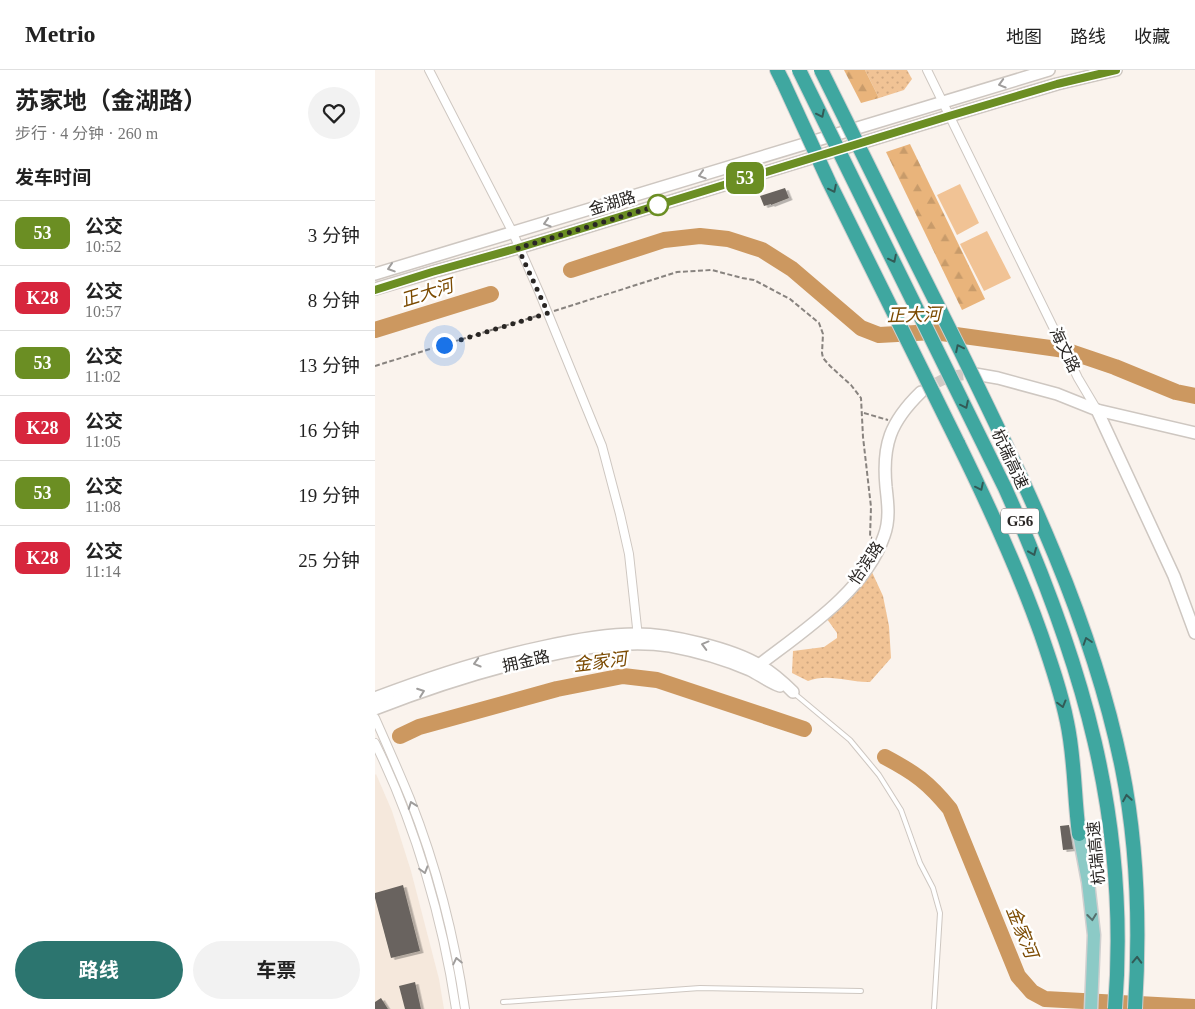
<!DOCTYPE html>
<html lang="zh">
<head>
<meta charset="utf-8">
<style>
  :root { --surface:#fff; --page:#f2f2f2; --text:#222; --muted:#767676; --line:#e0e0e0; --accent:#2c756f }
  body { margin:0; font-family:"Times New Roman","Noto Sans SC",serif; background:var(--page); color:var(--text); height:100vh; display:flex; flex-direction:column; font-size:19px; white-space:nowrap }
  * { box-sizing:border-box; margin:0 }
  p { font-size:16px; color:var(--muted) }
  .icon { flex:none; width:28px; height:28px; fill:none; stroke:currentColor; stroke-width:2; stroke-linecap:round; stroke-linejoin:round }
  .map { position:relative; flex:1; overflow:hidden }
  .drawer { display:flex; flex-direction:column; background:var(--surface); width:375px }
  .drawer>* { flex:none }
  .badge { padding:0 10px; border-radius:8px; font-size:18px; line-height:32px }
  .you { position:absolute; width:25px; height:25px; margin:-12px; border:4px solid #fff; border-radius:50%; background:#1a73e8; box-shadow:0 0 0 8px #1a73e833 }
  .map>.badge { position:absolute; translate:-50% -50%; box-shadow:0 0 0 2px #fff }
  h2 { padding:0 15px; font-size:19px; line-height:45px }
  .round { display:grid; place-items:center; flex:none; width:52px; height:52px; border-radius:26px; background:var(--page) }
  .head { display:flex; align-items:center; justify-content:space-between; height:85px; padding:0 15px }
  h1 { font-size:24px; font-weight:700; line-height:38px }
  .button { display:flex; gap:10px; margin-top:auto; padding:10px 15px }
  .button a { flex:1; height:58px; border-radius:30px; background:var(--accent); color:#fff; font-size:20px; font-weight:700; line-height:58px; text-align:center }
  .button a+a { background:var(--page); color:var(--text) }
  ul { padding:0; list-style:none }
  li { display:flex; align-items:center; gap:15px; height:65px; padding:0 15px; border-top:1px solid var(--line) }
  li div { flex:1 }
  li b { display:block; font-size:19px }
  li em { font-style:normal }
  li .badge { min-width:55px; font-weight:700; text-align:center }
  header { display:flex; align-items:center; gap:30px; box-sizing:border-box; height:70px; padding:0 25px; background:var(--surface); border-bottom:1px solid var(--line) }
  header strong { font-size:24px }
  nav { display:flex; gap:28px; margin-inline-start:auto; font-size:18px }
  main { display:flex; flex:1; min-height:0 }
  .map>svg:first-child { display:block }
</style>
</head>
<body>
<header>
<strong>Metrio</strong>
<nav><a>地图</a><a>路线</a><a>收藏</a></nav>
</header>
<main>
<section class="drawer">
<div class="head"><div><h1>苏家地（金湖路）</h1><p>步行 · 4 分钟 · 260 m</p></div><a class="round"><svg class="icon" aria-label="heart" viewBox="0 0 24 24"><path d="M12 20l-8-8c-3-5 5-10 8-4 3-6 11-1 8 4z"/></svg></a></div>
<h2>发车时间</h2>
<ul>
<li><span class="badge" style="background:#6b8e23;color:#fff">53</span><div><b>公交</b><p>10:52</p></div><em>3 分钟</em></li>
<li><span class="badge" style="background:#d7263d;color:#fff">K28</span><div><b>公交</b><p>10:57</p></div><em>8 分钟</em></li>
<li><span class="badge" style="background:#6b8e23;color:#fff">53</span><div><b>公交</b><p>11:02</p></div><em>13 分钟</em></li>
<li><span class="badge" style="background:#d7263d;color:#fff">K28</span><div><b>公交</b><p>11:05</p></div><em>16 分钟</em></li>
<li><span class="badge" style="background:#6b8e23;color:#fff">53</span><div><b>公交</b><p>11:08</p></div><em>19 分钟</em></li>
<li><span class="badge" style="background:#d7263d;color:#fff">K28</span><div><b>公交</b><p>11:14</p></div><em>25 分钟</em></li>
</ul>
<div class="button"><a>路线</a><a>车票</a></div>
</section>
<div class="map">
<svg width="820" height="939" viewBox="0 0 820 939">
  <defs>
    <pattern id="grass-dots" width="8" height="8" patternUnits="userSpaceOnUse" patternTransform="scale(1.25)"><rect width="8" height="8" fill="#f1c395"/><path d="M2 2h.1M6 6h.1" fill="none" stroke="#cfa780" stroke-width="1.8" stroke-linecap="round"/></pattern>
    <pattern id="forest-firs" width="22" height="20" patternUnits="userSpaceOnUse" patternTransform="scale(1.25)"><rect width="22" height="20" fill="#e9b47b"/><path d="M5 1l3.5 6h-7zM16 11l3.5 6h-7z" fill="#c89b6a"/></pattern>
    <filter id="shadow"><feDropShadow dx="3.5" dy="2" stdDeviation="0" flood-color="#0004"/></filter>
  </defs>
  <rect width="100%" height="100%" fill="#faf3ed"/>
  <polygon fill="#f5e8dc" points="1,704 17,741 36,801 64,909 69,939 0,939 0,705"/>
  <g fill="url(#grass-dots)">
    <polygon points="490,0 532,0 537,9 529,20 504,28"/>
    <path d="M 496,500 L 508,526 L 514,556 L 516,588 L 495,612 C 474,613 454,603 433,611 L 417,603 L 418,581 L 449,577 L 462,568 L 462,563 L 452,549 Z"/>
  </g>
  <g fill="url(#forest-firs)">
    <polygon points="469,0 490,0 504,28 486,33"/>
    <polygon points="535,74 610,229 587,240 511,82"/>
  </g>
  <g fill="#f1c395">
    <polygon points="585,114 604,153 582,165 562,125"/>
    <polygon points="612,161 636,208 609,221 585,174"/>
  </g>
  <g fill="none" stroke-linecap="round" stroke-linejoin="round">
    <g stroke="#cc9860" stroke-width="16">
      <polyline points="196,200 289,170 325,166 353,169 387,180 417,199 486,258 504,265 559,262 690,280 740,297 801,322 820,326"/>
      <polyline points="0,260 116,224"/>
      <polyline points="25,666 44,657 182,619 248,606 282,610 429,659"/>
      <path d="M 510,687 C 540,703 553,712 575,739 L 643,906 L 657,922 L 670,929 L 820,937"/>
    </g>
  </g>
  <g fill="#69645e" filter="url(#shadow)">
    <polygon points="410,118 414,128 396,135 396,134 389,136 385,126"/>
    <polygon points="719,752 722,776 715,777 712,753"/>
    <polygon points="694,755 698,779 688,780 685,756"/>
    <polygon points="28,815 45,881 16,888 0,828 0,823"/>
    <polygon points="40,912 46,939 30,939 24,916"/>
    <polygon points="6,928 13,939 0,939 0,932"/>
  </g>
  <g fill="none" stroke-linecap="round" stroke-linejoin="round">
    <path stroke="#d0cac5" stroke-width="11" stroke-dasharray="11 5.5" stroke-linecap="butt" d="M 548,321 C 569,308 574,305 600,304"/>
    <g stroke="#cec7c1" stroke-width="6">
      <g id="lane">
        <polyline points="420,624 475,670 504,705 526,740 545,793 558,818 565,843 559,939"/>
        <polyline points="128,932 325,918 486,921"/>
      </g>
    </g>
    <g stroke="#cec7c1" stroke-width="10">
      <g id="street">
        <polyline points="54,0 138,163 165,224 227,376 245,444 254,484 263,567"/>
        <polyline points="552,0 703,308 722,340"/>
        <path d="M 0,648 C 12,675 24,702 35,729 C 61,795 80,869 90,939"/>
        <path d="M 0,673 C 40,754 68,850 81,939"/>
      </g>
    </g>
    <g stroke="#cec7c1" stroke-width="14">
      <g id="secondary">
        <polyline points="0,204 674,0"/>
        <polyline points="0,219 57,202 143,178 574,46 682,14 741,0"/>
        <polyline points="600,304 623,308 682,324 722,340 820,363"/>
        <polyline points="722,340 799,506 820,563"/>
        <path d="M 380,598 C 425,563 490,522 509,466 C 515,450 513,434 511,417 C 507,375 515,352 546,322"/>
        <path d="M 0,628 C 55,607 110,589 167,577 C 198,570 230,564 261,564 C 295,564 357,578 386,596 C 398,603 408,612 418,622"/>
        <path d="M 0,639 C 56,617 112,599 171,586 C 211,577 253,570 295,576 C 322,581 350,589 375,600 C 385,605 394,612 405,616"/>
      </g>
    </g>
    <g stroke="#d0cfcf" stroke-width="15">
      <polyline id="primary" points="704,764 713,812 719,865 716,939"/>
    </g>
    <g stroke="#d0cfcf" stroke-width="16">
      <g id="highway">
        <polyline points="402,0 408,12"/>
        <path d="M 583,373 C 614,436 643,499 666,564 C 676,593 686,622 692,652 C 700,689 699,727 704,764"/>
      </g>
    </g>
    <g stroke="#88837f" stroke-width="2" stroke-dasharray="5 2.5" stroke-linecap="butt">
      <polyline points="179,241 302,202 337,200 367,208 379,210 415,229 444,253 448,264 447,283 448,288 455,296 476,315 486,328 488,367 496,437 495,467 497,468"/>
      <polyline points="0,296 165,245"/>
      <polyline points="489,343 513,350"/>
    </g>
    <use href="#lane" stroke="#fff" stroke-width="4"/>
    <use href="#street" stroke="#fff" stroke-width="8"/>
    <use href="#secondary" stroke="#fff" stroke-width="11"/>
    <use href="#primary" stroke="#8ccac6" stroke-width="12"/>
    <use href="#highway" stroke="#3fa7a0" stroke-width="14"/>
    <g stroke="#d0cfcf" stroke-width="16" stroke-linecap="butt">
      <g id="highway-bridge">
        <path d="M 424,0 L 630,418 C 707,590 755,748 740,939"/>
        <path d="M 446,0 C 492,93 538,187 585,280 C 651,415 717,550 747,698 C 763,777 765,859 760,939"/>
        <polyline points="408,12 454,112 583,373"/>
      </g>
    </g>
    <use href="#highway-bridge" stroke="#3fa7a0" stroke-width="14"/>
  </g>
  <defs><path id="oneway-chevron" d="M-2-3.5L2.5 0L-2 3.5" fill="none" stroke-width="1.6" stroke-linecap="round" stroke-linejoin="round" transform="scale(1.25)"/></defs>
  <g stroke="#9f9d9c">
    <use href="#oneway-chevron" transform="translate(627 14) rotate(164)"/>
    <use href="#oneway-chevron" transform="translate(327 105) rotate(163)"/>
    <use href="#oneway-chevron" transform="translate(172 153) rotate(163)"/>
    <use href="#oneway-chevron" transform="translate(16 198) rotate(162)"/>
    <use href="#oneway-chevron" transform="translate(330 575) rotate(-165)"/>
    <use href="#oneway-chevron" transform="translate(102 593) rotate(164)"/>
    <use href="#oneway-chevron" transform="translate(46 622) rotate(-20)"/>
    <use href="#oneway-chevron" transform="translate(37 735) rotate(-110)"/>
    <use href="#oneway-chevron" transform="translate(49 800) rotate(74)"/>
    <use href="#oneway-chevron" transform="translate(82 891) rotate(-102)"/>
  </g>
  <g stroke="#325a56">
    <use href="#oneway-chevron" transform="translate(446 44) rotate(64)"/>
    <use href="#oneway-chevron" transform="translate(458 119) rotate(64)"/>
    <use href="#oneway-chevron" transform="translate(518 189) rotate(64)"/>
    <use href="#oneway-chevron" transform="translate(584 278) rotate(-116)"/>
    <use href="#oneway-chevron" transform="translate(590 335) rotate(64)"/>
    <use href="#oneway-chevron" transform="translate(605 417) rotate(64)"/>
    <use href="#oneway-chevron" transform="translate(658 482) rotate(67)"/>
    <use href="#oneway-chevron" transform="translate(712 571) rotate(-108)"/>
    <use href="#oneway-chevron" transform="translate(687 634) rotate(75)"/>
    <use href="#oneway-chevron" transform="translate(752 728) rotate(-99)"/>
    <use href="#oneway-chevron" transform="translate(762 890) rotate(-88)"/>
  </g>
  <use stroke="#56706d" href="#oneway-chevron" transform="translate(717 847) rotate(83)"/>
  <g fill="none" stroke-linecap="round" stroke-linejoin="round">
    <g stroke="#fff" stroke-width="11">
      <polyline id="line" points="0,220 57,202 143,178 574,46 682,14 741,0"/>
    </g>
    <use href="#line" stroke="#6b8e23" stroke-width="8"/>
    <polyline stroke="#292624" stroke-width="5" stroke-dasharray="0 9" points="69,275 173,243 143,178 288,134 283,135"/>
  </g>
  <circle fill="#fff" stroke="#6b8e23" stroke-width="2.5" cx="283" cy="135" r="10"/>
  <g text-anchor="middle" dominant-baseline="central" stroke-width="5" stroke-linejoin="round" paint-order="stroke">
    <rect fill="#fff" stroke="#696766" stroke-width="1" x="626" y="438.5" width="38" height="25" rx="4"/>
    <g font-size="15" font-weight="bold" fill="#292624">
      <text x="645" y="451">G56</text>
    </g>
    <g font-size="16" fill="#292624" stroke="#fff">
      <text transform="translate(237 133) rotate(-17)">金湖路</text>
      <text transform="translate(690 280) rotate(64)">海文路</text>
      <text transform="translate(635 389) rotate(65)">杭瑞高速</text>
      <text transform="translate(491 493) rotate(-56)">怡滨路</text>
      <text transform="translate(151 591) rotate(-13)">拥金路</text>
      <text transform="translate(721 783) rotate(-95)">杭瑞高速</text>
    </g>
    <g font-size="18" font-style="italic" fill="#7b4a00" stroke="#fff">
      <text transform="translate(52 223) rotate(-17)">正大河</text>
      <text transform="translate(539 245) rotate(-1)">正大河</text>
      <text transform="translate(225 592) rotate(-7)">金家河</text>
      <text transform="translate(647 862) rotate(68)">金家河</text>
    </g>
  </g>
</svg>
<div class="you" style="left:69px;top:275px"></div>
<b class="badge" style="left:370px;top:108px;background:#6b8e23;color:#fff">53</b>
</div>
</main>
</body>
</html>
